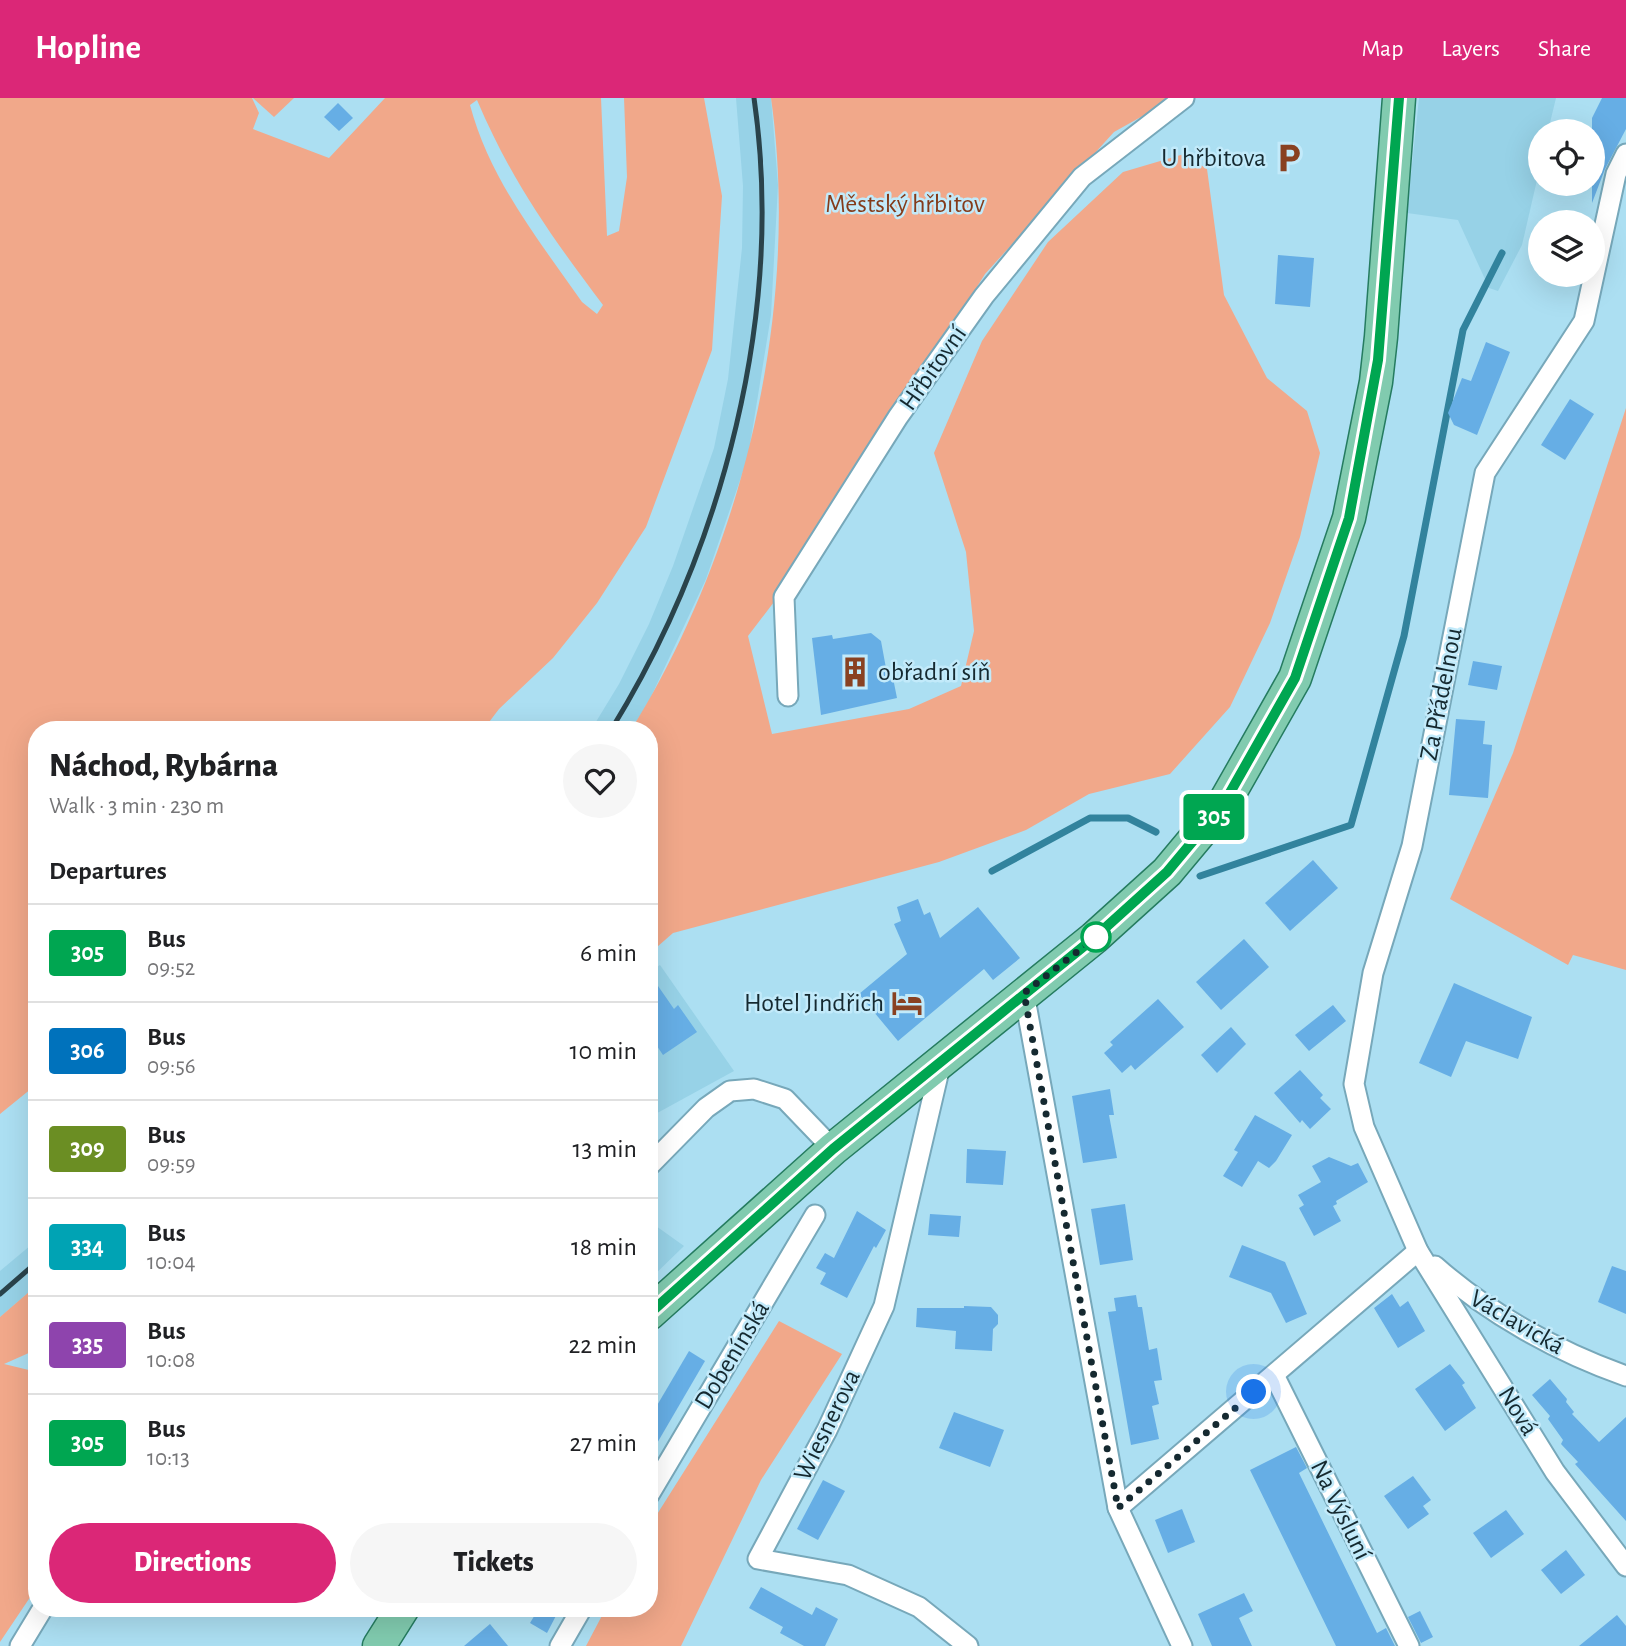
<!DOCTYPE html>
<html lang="en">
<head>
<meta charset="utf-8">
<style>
  :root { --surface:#fff; --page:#f6f6f6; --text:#202124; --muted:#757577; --line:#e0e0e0; --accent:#db2777 }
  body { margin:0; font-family:"Alegreya Sans",sans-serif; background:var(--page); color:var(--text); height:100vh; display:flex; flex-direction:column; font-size:26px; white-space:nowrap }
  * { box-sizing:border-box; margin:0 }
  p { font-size:23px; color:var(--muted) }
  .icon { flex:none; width:38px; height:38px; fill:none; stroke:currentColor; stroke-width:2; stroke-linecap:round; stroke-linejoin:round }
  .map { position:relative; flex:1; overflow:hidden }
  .drawer { position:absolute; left:28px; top:623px; width:630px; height:896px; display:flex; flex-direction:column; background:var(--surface); border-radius:28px; box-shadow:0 7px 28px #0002 }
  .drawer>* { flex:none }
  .badge { padding:0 14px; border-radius:5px; font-size:24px; line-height:46px }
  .controls { position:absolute; left:1528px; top:21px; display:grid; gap:14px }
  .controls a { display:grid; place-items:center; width:77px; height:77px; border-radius:50%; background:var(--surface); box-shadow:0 7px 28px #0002; font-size:35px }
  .you { position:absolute; width:35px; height:35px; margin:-18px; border:5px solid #fff; border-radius:50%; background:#1a73e8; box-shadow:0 0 0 10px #1a73e833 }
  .map>.badge { position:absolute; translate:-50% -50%; box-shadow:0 0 0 4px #fff }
  h2 { padding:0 21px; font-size:26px; line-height:63px }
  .round { display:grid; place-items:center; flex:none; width:74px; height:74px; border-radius:37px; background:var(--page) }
  .headline { display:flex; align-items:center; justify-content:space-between; height:119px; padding:0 21px }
  h1 { font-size:33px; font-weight:800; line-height:52px }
  .button { display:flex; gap:14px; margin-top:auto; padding:14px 21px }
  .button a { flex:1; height:80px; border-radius:42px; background:var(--accent); color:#fff; font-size:28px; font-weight:800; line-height:80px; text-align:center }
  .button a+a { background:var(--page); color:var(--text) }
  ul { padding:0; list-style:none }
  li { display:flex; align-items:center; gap:21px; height:98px; padding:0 21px; border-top:2px solid var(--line) }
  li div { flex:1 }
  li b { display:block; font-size:26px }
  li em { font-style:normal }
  li .badge { min-width:77px; font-weight:700; text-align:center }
  header { display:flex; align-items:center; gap:42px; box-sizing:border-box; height:98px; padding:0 35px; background:var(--accent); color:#fff }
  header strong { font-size:33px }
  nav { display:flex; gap:38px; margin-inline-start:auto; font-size:24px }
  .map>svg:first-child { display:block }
</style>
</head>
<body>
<header>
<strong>Hopline</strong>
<nav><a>Map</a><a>Layers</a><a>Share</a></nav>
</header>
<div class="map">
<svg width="1626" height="1548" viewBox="0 0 1626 1548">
  <rect width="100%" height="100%" fill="#acdff2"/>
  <g fill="#97d2e7">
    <polygon points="736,0 771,0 778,87 771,217 748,359 706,481 649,603 631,632 591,632 619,586 649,526 673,468 714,350 728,281 742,150 743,88"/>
    <polygon points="1419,0 1556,0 1548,33 1540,33 1540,69 1522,147 1498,193 1489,190 1458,122 1407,115"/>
    <polygon points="660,867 734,973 650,1019 649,874"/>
    <polygon points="649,1123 684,1148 649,1182"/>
    <polygon points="37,1142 37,1187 0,1219 0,1173"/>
  </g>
  <g fill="#f1a88a" fill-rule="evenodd">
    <path d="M 0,0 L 252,0 L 259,15 L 253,31 L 329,60 L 385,0 L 601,0 L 607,138 L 619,133 L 627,79 L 624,0 L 704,0 L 722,98 L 712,252 L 646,429 L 597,505 L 553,560 L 499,611 L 483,632 L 37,632 L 37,986 L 0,1016 ZM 477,2 C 511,82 551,138 603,207 L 597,216 L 582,204 C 538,141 490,82 470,7 Z"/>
    <polygon points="253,0 294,0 274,19"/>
    <path d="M 771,0 L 1167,0 L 1148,15 L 1114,34 L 985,176 L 809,458 L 748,538 L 772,636 L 909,611 L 961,588 L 974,533 L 966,454 L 934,355 L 982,243 L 1048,144 L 1123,74 L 1184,56 L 1207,71 L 1224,197 L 1267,280 L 1307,313 L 1320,355 L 1300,439 L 1270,525 L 1230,609 L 1170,676 L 1089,696 L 1026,732 L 939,764 L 673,835 L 649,856 L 649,632 L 631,632 C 743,452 801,211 771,0 Z"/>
    <polygon points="1626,310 1626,872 1573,857 1568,867 1450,801 1513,655"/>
    <polygon points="37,1187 37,1225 31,1254 4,1266 37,1274 37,1489 0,1544 0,1219"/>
    <polygon points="779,1223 842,1256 761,1382 681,1548 586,1548 606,1510 649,1510 649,1429"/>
  </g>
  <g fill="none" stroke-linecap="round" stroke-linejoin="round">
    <g stroke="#32839d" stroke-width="7">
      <polyline points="992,773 1090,720 1128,720 1156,734"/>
      <polyline points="1200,778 1351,727 1404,538 1463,232 1502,155"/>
    </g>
  </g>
  <g fill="#66aee5">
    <polygon points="1602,0 1626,0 1626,31 1605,71 1592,105 1592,20"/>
    <polygon points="338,5 353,20 339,33 324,19"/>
    <polygon points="1278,157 1314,160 1310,209 1275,206"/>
    <polygon points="1486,244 1510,254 1477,337 1454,327 1448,315 1462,280 1471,283"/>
    <polygon points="1570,301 1594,316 1565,362 1541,347"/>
    <polygon points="871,535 881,543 888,581 893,580 897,600 821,617 812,540 832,537 833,541"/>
    <polygon points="1473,563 1502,568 1497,592 1468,587"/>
    <polygon points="1456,621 1485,623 1483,646 1492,647 1488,700 1449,697"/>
    <polygon points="1313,762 1338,790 1290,833 1265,805"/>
    <polygon points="918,801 924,817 930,814 940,840 978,809 1020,860 993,882 984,871 898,943 859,896 907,856 894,826 901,823 897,809"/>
    <polygon points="1244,841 1269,869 1221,912 1196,884"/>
    <polygon points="649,875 674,911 678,907 697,934 663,957 649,936"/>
    <polygon points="1454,885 1532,919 1518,961 1466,943 1451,979 1419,965"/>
    <polygon points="1158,901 1184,929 1135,972 1131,967 1122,975 1104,955 1113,947 1110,944"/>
    <polygon points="1333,907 1346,923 1309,953 1295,937"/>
    <polygon points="1231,929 1246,946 1217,975 1201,957"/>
    <polygon points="1300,972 1323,997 1320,1000 1331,1011 1310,1031 1302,1022 1300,1025 1274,995"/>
    <polygon points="1110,991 1114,1017 1109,1017 1117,1060 1083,1065 1072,998"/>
    <polygon points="1255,1017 1292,1037 1276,1063 1269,1070 1258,1063 1242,1089 1223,1078 1238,1054 1234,1052"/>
    <polygon points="967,1051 1006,1053 1003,1087 966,1085"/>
    <polygon points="1329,1059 1351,1068 1358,1065 1368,1084 1336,1103 1337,1106 1333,1108 1341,1123 1314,1138 1299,1110 1304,1107 1298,1097 1321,1084 1312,1068"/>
    <polygon points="1125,1106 1133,1162 1100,1167 1091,1111"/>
    <polygon points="857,1113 886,1132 876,1150 874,1148 847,1200 820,1186 826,1175 816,1170 825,1155 834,1160"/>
    <polygon points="930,1116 961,1118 959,1139 928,1137"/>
    <polygon points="1242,1147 1285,1164 1307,1216 1286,1225 1271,1195 1229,1179"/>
    <polygon points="1612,1168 1626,1173 1626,1216 1598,1204"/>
    <polygon points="1392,1196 1400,1209 1408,1203 1425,1233 1398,1250 1374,1210"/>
    <polygon points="1136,1197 1138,1209 1142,1209 1149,1252 1157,1250 1162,1282 1154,1283 1159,1306 1152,1308 1159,1341 1131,1347 1108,1214 1116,1213 1114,1200"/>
    <polygon points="964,1208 991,1209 998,1217 998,1226 993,1231 992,1253 955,1251 956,1233 916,1229 917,1210 964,1210"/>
    <polygon points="689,1253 705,1263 649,1359 649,1321"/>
    <polygon points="1450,1266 1465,1285 1462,1287 1476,1310 1445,1333 1415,1291"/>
    <polygon points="1550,1281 1567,1301 1566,1304 1574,1314 1572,1316 1599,1344 1626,1319 1626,1423 1575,1366 1578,1364 1561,1346 1563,1342 1548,1321 1550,1318 1532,1297"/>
    <polygon points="954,1314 1004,1332 990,1369 939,1350"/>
    <polygon points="1296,1349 1307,1370 1299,1375 1377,1535 1386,1530 1395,1548 1336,1548 1250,1372"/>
    <polygon points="1413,1378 1431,1402 1423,1408 1429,1416 1408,1431 1384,1398"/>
    <polygon points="823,1382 845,1393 818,1442 797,1431"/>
    <polygon points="1182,1411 1195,1444 1168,1455 1155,1422"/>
    <polygon points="1506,1412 1524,1436 1491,1460 1473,1435"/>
    <polygon points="1566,1452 1585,1477 1561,1496 1541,1472"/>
    <polygon points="761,1489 812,1517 816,1509 838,1521 825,1548 804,1548 780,1535 783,1529 749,1510"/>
    <polygon points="1244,1495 1253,1513 1239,1520 1252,1548 1212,1548 1198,1516"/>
    <polygon points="539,1510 560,1510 547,1535 530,1525"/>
    <polygon points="1420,1513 1433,1539 1421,1545 1408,1519"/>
    <polygon points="1617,1517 1626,1528 1626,1548 1579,1548"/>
    <polygon points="490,1526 508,1548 464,1548"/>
  </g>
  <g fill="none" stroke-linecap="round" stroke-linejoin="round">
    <g stroke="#77a8ba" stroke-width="23">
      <g id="minor">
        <polyline points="1626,56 1616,76 1584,223 1485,375 1412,748 1373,875 1354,986 1364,1029 1418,1153 1555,1374 1626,1468"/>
        <polyline points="788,598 784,499 898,319 984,198 1082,79 1184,0"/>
        <polyline points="1024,895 1118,1410 1182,1548"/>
        <polyline points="941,964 884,1208 827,1332 758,1461 848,1477 919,1509 968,1548"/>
        <polyline points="649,1068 706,1010 730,993 754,991 785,1001 833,1051"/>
        <path d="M 1435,1168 C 1489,1216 1558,1254 1626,1278"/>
        <polyline points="1274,1277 1409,1548"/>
        <polyline points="649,1397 815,1117"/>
        <polyline points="1118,1410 1418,1153"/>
        <polyline points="20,1548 43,1510"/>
        <polyline points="560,1548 582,1510"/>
      </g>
    </g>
    <g stroke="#257c60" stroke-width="35">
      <g id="primary">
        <polyline points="649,1216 833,1051 1094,840 1167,774 1223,707 1295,580 1349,420 1376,284 1381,239 1399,0"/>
        <polyline points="379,1548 403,1510"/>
      </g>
    </g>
    <use href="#minor" stroke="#fff" stroke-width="19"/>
    <use href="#primary" stroke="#81cbaf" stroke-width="32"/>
    <g stroke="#2a434b" stroke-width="5">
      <path d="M 611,632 C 723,450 785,214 754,0"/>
      <polyline points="0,1196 37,1164"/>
    </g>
  </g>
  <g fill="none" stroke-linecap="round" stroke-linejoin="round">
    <g stroke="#fff" stroke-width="16">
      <polyline id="line" points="649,1216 833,1051 1094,840 1167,774 1223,707 1295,580 1349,420 1378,262 1399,0"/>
    </g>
    <use href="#line" stroke="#00a651" stroke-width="10"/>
    <polyline stroke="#152930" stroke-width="7" stroke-dasharray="0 12.6" points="1096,839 1024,895 1118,1410 1254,1294"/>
  </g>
  <defs>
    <g id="parking-bare" transform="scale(2.415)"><path d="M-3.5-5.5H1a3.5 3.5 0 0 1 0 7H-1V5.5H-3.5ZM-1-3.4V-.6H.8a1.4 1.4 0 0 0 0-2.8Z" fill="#894121" stroke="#c2eafa" stroke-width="2.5" paint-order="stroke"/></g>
    <g id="building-bare" transform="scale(2.415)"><path d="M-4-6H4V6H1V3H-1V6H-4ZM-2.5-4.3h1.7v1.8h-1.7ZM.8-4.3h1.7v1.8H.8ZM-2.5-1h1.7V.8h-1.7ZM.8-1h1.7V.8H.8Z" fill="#894121" stroke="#c2eafa" stroke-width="2.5" paint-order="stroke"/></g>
    <g id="hotel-bare" transform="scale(2.415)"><path d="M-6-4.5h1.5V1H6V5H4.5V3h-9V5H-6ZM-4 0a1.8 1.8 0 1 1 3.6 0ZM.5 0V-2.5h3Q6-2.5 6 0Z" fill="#894121" stroke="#c2eafa" stroke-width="2.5" paint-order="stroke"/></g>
  </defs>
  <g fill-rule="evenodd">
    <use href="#parking-bare" x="1289" y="60"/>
    <use href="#building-bare" x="855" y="574"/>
    <use href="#hotel-bare" x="907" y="905"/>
  </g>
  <circle fill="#fff" stroke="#00a651" stroke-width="3.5" cx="1096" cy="839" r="14"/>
  <g text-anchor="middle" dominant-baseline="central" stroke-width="5" stroke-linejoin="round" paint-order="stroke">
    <g font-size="26" fill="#152930" stroke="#c2eafa" text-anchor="end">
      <text x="1266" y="60">U hřbitova</text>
      <text x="878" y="574" text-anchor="start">obřadní síň</text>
      <text x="884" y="905">Hotel Jindřich</text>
    </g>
    <g font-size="26" fill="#843b1a" stroke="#c2eafa">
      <text x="905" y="106">Městský hřbitov</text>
    </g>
    <g font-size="26" fill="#152930" stroke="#c2eafa">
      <text transform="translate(933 270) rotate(-55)">Hřbitovní</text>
      <text transform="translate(1441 596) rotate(-79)">Za Přádelnou</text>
      <text transform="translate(1517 1224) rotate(30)">Václavická</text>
      <text transform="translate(732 1257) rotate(-59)">Dobenínská</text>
      <text transform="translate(1518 1313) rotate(58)">Nová</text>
      <text transform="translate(827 1327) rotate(-64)">Wiesnerova</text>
      <text transform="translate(1341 1412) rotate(64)">Na Výsluní</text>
    </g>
  </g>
</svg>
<div class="controls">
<a><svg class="icon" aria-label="locate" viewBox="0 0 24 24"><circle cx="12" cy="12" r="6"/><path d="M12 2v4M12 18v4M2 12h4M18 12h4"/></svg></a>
<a><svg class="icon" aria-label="layers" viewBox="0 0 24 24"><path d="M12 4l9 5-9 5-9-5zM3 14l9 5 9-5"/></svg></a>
</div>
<div class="you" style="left:1254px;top:1294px"></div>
<b class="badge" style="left:1214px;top:719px;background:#00a651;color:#fff">305</b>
<section class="drawer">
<div class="headline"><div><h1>Náchod, Rybárna</h1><p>Walk · 3 min · 230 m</p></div><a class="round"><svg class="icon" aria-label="heart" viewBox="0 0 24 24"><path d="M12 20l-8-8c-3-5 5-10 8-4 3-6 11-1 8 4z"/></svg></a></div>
<h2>Departures</h2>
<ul>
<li><span class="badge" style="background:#00a651;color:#fff">305</span><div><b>Bus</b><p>09:52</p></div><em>6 min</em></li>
<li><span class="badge" style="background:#0072bc;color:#fff">306</span><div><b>Bus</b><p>09:56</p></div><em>10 min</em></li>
<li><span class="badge" style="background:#6b8e23;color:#fff">309</span><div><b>Bus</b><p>09:59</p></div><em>13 min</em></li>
<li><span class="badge" style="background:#00a3b4;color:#fff">334</span><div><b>Bus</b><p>10:04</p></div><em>18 min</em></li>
<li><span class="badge" style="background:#8e44ad;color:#fff">335</span><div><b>Bus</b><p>10:08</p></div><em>22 min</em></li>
<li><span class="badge" style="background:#00a651;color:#fff">305</span><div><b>Bus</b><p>10:13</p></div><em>27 min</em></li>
</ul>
<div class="button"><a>Directions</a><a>Tickets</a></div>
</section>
</div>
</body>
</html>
